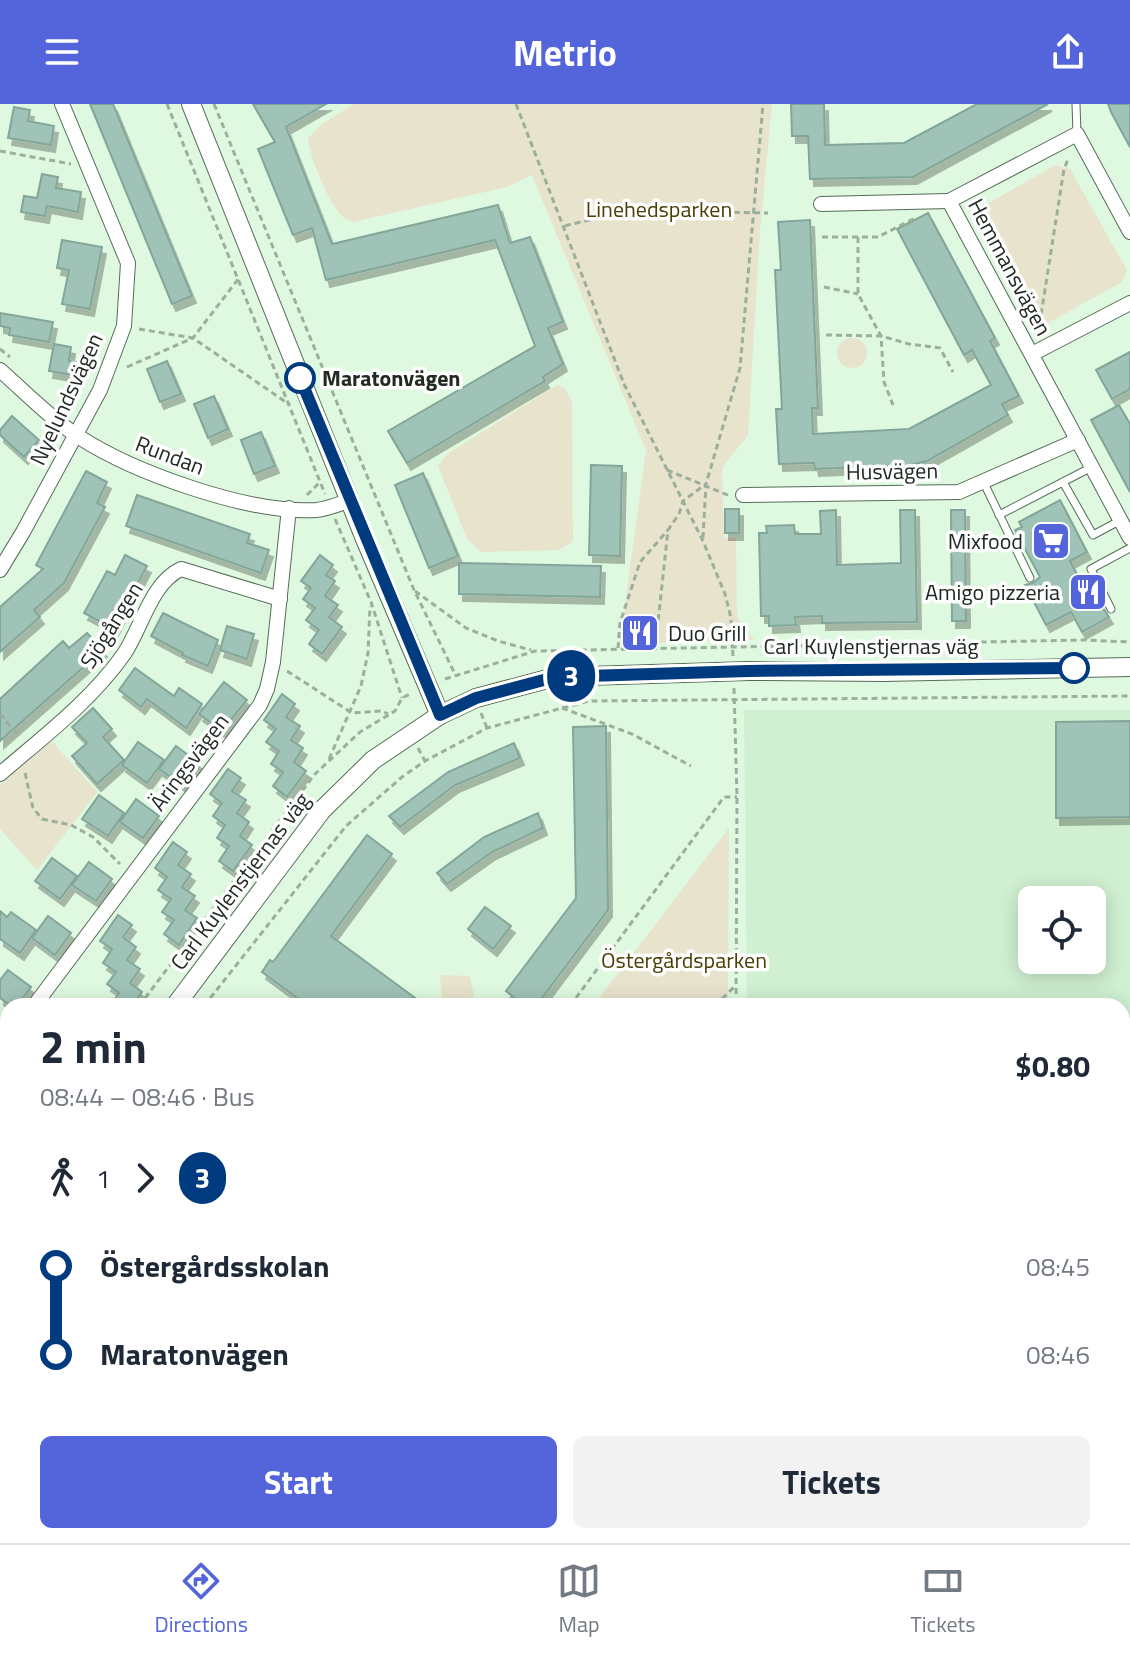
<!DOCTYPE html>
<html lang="en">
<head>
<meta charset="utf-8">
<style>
  :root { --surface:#fff; --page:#f2f2f3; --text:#1f2937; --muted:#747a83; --line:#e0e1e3; --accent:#5465db }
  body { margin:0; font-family:"Titillium Web",sans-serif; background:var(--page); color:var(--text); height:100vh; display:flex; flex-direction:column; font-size:30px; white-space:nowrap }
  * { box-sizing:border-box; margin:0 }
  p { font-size:26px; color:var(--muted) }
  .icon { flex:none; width:44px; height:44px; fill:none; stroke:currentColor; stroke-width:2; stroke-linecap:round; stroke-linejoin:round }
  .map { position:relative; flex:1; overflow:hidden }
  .side { position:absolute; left:0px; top:894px; width:1130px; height:546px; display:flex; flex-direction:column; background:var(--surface); border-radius:24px 24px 0 0; box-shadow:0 4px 20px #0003 }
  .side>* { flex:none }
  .badge { padding:0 16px; border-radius:26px; font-size:28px; line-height:52px }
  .controls { position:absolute; left:1018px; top:782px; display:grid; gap:16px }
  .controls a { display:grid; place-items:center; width:88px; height:88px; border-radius:12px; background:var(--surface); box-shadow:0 4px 20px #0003; font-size:40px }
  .map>.badge { position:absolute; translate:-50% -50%; box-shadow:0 0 0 4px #fff }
  .legs { display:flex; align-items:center; gap:12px; height:88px; padding:0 40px; font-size:26px }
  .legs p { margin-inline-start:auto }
  .headline { display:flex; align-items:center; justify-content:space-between; height:136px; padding:0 40px }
  h1 { font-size:44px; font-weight:700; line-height:60px }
  .cta { display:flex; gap:16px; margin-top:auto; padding:16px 40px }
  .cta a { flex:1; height:92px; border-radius:12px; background:var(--accent); color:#fff; font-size:32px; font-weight:700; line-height:92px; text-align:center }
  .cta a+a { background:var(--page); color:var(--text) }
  ul { padding:0 40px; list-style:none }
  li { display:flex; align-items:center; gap:28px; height:88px; font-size:30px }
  li i { display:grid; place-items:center; width:12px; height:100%; margin:0 10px; background:currentColor }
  li i::after { content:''; width:20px; height:20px; margin:-10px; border:6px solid; border-radius:50%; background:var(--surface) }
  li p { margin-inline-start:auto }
  li:first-child i { background:linear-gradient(#0000 50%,currentColor 0) }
  li:last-child i { background:linear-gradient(currentColor 50%,#0000 0) }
  header { display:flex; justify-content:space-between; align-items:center; height:104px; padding:0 40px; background:var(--accent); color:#fff; font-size:36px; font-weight:700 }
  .dock { display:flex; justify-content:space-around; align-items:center; height:112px; border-top:2px solid var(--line); background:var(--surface); font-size:22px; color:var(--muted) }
  .dock a { display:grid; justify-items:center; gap:4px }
  .dock .selected { color:var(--accent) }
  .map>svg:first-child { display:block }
</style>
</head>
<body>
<header><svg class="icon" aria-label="menu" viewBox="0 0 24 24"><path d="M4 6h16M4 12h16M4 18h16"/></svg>Metrio<svg class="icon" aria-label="share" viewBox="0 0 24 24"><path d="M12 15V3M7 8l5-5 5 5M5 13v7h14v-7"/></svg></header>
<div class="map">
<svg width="1130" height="1439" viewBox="0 0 1130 1439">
  <defs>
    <filter id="shadow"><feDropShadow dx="4" dy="7" stdDeviation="0" flood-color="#0004"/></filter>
  </defs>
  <rect width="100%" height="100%" fill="#dff9e0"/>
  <g fill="#d0f0d1" fill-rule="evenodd">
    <path d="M 744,606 L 1130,606 L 1130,1055 L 1122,1055 L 1122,902 L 747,902 ZM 1032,796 L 1092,796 L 1092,856 L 1032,856 Z"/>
    <polygon points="0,1301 8,1304 8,1432 309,1432 326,1439 0,1439"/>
  </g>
  <g fill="#e8e3cc">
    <path d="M 354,0 L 772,0 L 760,126 L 748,331 L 722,364 L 724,434 L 736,434 L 737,513 L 754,536 L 623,540 L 625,501 L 646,346 L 532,71 L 507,83 L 353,118 C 349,116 344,115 341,111 C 329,99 309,52 308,34 L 322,20 Z"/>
    <polygon points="1055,61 1070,65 1127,166 1122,178 1048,219 1035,215 979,114 982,103"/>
    <circle cx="852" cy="249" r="15"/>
    <polygon points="557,281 565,284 572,298 573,438 559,446 481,448 467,435 438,362 447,350"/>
    <polygon points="51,636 97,688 37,766 0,725 0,681"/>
    <polygon points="729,724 728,902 593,902"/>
    <polygon points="440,871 470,872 474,893 442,897"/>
  </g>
  <g fill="#9fc3b6" stroke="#83a69a" stroke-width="2" filter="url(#shadow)">
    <polygon points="90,0 113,0 192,192 172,200"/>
    <polygon points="253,0 326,0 286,23 332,140 498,101 510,139 530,133 563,218 548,224 563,260 543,273 545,277 407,359 388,327 535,242 495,136 326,176 312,124 293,131 258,45 275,38"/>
    <polygon points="791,0 824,0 825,41 904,39 977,0 1048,0 913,73 810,75 808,32 792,32"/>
    <polygon points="1108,0 1130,0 1130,43 1111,8"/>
    <polygon points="14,3 30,6 28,17 54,22 51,41 8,34"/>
    <polygon points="42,70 58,73 56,84 81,88 78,108 47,102 45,112 21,108 24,92 37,94"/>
    <polygon points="928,109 995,234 990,237 1019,292 1002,300 1008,311 927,357 911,361 815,365 814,359 779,360 776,305 782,305 775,166 781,166 778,118 810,116 818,304 812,304 813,330 909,325 991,281 972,246 964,251 897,125"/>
    <polygon points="62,136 102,143 90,205 62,200 69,166 57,164"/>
    <polygon points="0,209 53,218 49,238 9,231 10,224 0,222"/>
    <polygon points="54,240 71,243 69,257 80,259 78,272 49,267"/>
    <polygon points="1130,248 1130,285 1112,295 1096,266"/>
    <polygon points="167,257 181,290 160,298 147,265"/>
    <polygon points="214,292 228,325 208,334 194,300"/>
    <polygon points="1119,301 1130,320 1130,388 1091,316"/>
    <polygon points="12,312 39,336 24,353 0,331 0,326"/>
    <polygon points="261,328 275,362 254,370 241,336"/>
    <polygon points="591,361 622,362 620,452 589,451"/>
    <polygon points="86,367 107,378 97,399 105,403 64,479 34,506 40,513 0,548 0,503 43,465 36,461"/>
    <polygon points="423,369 458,452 429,464 395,381"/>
    <polygon points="137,391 250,430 247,439 269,446 261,469 126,422"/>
    <polygon points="1060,396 1087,448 1070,457 1082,481 1086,479 1109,513 1082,528 1071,508 1046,521 1025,481 1033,479 1040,473 1015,426 1022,423 1019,418"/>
    <rect x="725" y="405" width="14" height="24"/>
    <polygon points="836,406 837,461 901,459 900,406 915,406 917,518 822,519 822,512 795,513 796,521 769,522 769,512 761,512 759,429 767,429 766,422 794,421 795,430 821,430 820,407"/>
    <polygon points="951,406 965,406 966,517 952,517"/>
    <polygon points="125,451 147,462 114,525 84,509 107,467 115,471"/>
    <polygon points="320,451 333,461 326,471 335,477 325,492 338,501 329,513 342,523 322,550 309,540 319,526 306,516 315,504 303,495 311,484 301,477"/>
    <polygon points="459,459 601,462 600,493 459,490"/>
    <polygon points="163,509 218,536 208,562 182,551 183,549 151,532"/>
    <polygon points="227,522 254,530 247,555 220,546"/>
    <rect x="627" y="522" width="25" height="15"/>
    <polygon points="87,529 103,546 0,637 0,595 63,537 69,544"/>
    <polygon points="135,564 174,592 179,584 202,600 186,624 147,595 141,603 119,586"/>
    <polygon points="224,578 247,596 222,627 199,610"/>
    <polygon points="282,590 295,600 286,613 300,622 291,636 303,644 294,658 306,667 287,693 273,682 283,668 271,660 279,647 266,638 276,625 264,616"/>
    <polygon points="93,604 112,625 103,633 124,656 97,680 72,652 87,639 72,623"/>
    <polygon points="1130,617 1130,713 1056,714 1056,618"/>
    <polygon points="606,622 608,806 536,902 525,902 506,887 576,794 573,623"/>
    <polygon points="138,638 164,656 147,679 122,661"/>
    <polygon points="514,639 520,654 455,681 400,723 389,712 448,668"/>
    <polygon points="176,642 199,659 182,681 159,665"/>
    <polygon points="228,665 241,674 232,687 246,696 237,709 249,718 240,732 252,741 233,767 219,757 229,742 217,734 225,721 213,712 222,699 210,690"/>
    <polygon points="99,691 124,709 108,732 82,715"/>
    <polygon points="136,695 159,712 143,734 120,718"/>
    <polygon points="538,709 543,724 492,748 447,780 437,769 484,733"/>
    <polygon points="367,731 392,750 331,832 426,902 308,902 262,868 270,856 273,858"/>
    <polygon points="173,738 187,748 178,761 191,770 182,783 195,792 185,806 197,814 179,841 164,830 174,816 162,808 171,795 158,786 167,773 155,764"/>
    <polygon points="52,754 77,772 60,795 35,777"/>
    <polygon points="89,758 112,775 96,797 72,781"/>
    <polygon points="485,803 511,822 493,845 468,825"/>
    <polygon points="0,807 7,813 11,808 36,826 20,849 0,835"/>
    <polygon points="118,811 132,821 123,833 136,843 127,856 140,865 130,879 142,888 132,902 110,902 119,889 107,880 116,868 103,859 112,845 100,837"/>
    <polygon points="48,812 71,829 55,851 32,834"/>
    <polygon points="8,866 31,883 17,902 11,902 0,894 0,876"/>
  </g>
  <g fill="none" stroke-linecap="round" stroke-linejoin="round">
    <g stroke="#556c57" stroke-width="9">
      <g id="service">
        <polyline points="1076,0 1077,30"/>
        <polyline points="983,377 1030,474"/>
        <polyline points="1063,378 1093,431 1121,416"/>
        <polyline points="999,411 1092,363"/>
        <polyline points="1111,505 1091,465 1130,444"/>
        <polyline points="463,1439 475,1432"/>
        <polyline points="1023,1439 1023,1432"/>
      </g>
    </g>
    <g stroke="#556c57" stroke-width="16">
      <g id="minor">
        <polyline points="821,100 949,97"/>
        <polyline points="1130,128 1077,30 949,97 1130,434"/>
        <polyline points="1032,250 1130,199"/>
        <path d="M 0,266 C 25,288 51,315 79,333 C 135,369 249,410 316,406 C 328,405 339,400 351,396"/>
        <polyline points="743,391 959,388 1078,336"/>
        <polyline points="0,466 23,428 100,286 124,222 128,159 62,0"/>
        <path d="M 0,670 C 43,633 91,597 124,550 C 142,523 151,479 181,465 L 280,495"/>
        <polyline points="34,902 260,601 267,585 273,558 289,404"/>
        <polyline points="0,946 8,935"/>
        <polyline points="0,1351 8,1354"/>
        <polyline points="1122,1430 1130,1430"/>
        <polyline points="197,1432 217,1439"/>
        <polyline points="618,1432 618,1439"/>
      </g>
    </g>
    <g stroke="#556c57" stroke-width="20">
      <g id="tertiary">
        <polyline points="191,0 365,435 440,611"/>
        <polyline points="175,902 322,706 373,656 440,611 476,594 555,573 748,567 883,568 1130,563"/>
        <polyline points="0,1136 8,1126"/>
      </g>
    </g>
    <g stroke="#9baf9c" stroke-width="3" stroke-dasharray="6 4" stroke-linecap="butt">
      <polyline points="167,0 325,390"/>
      <polyline points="214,0 414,486 455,570"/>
      <polyline points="516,0 624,280 703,437 725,490 731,514 733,552"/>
      <polyline points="0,47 71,60"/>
      <path d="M 565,122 C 627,104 704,108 768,109"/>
      <polyline points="822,133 878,133 917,113"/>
      <polyline points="858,133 858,190 881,232 909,240 940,244 953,268"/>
      <polyline points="824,183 858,190"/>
      <polyline points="139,225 193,234 290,301"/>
      <polyline points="1038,230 1064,65 1069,53"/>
      <polyline points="826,231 881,232 884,278 893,301"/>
      <polyline points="0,245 10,253"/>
      <polyline points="127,263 193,234 239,174"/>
      <polyline points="667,366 730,392"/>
      <polyline points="307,391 321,377"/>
      <polyline points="335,415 371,498 402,594"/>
      <polyline points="703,434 706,380 740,264 763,0"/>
      <polyline points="415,487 466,524 498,537 531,546"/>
      <polyline points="618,544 620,519 640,458 668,426"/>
      <polyline points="655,546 668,426 679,410 683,397 706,380"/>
      <polyline points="287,567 352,609 382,607 388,610"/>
      <polyline points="445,575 535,547 1084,536 1130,538"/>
      <polyline points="734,584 737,693 736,902"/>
      <polyline points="562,604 632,630 691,662"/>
      <polyline points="481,609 487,624"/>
      <polyline points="0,610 19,632"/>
      <polyline points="418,644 425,657"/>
      <polyline points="329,655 361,582 368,549 370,502"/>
      <polyline points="25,669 33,704 42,715 71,721 93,733 120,760"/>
      <polyline points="139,902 315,670 360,628 395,607 402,594 412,589"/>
      <polyline points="204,902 346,722 402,673 425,657 487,624 589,597 1130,592"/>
      <polyline points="570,902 724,693 737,693"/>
      <polyline points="715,902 735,882"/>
      <polyline points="1122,1063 1130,1063"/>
      <polyline points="0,1086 8,1075"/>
      <polyline points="0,1196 8,1183"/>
      <polyline points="1122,1292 1130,1292"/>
      <polyline points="0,1314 8,1318"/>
      <polyline points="285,1432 303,1439"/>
    </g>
    <use href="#service" stroke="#fff" stroke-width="7"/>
    <use href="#minor" stroke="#fff" stroke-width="14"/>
    <use href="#tertiary" stroke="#fff" stroke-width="18"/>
  </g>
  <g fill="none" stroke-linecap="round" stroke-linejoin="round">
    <g stroke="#fff" stroke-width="18">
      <polyline id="line-1" points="300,274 440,611 476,594 555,573 748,567 1074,564"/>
    </g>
    <use href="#line-1" stroke="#003b80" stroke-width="12"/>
  </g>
  <defs>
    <g id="supermarket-square" transform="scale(2)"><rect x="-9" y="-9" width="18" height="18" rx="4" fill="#5465db" stroke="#fdfdfd"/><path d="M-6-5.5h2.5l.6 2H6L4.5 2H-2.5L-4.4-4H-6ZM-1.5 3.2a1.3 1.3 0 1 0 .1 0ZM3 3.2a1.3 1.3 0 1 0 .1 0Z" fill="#fff"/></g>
    <g id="restaurant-square" transform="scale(2)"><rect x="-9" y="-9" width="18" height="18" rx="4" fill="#5465db" stroke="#fdfdfd"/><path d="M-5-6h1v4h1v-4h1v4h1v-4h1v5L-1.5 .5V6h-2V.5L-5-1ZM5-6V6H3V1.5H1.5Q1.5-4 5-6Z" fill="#fff"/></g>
  </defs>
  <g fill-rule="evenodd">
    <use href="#supermarket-square" x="1051" y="437"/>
    <use href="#restaurant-square" x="1088" y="488"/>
    <use href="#restaurant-square" x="640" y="529"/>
  </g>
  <g fill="#fff" stroke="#003b80" stroke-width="4">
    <circle cx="300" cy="274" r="14"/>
    <circle cx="1074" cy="564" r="14"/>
  </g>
  <g text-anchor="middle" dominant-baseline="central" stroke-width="7" stroke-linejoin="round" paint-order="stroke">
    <g font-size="22" fill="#4a3e03" stroke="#fdfdfd">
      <text x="659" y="105">Linehedsparken</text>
      <text x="684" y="856">Östergårdsparken</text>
    </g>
    <g font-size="22" fill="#202a21" stroke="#fdfdfd">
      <text transform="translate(1010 163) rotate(62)">Hemmansvägen</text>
      <text transform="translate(66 295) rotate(-65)">Nyelundsvägen</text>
      <text transform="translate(170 351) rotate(21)">Rundan</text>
      <text transform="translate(892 367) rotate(-1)">Husvägen</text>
      <text transform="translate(111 521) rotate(-58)">Sjögången</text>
      <text x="871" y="542">Carl Kuylenstjernas väg</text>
      <text transform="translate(189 658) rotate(-53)">Äringsvägen</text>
      <text transform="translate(240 777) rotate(-53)">Carl Kuylenstjernas väg</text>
    </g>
    <g font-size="22" font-weight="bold" fill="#202a21" stroke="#fdfdfd" text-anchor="start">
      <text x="322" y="274">Maratonvägen</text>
    </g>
    <g font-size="22" fill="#202a21" stroke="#fdfdfd" text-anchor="end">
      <text x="1023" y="437">Mixfood</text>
      <text x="1060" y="488">Amigo pizzeria</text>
      <text x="668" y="529" text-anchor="start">Duo Grill</text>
    </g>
  </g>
</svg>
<div class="controls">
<a><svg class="icon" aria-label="locate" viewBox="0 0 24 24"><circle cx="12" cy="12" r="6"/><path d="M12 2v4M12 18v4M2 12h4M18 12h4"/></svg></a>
</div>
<b class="badge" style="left:571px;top:572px;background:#003b80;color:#fff">3</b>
<section class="side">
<div class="headline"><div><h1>2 min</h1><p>08:44 – 08:46 · Bus</p></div><b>$0.80</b></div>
<div class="legs"><svg class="icon" aria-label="walk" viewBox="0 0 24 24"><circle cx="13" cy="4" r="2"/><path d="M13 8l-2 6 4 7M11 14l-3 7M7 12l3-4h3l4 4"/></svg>1<svg class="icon" aria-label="forward" viewBox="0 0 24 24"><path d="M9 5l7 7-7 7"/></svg><b class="badge" style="background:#003b80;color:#fff">3</b></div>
<ul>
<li><i style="color:#003b80"></i><b>Östergårdsskolan</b><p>08:45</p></li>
<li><i style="color:#003b80"></i><b>Maratonvägen</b><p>08:46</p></li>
</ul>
<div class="cta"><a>Start</a><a>Tickets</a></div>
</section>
</div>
<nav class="dock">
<a class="selected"><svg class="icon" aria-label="directions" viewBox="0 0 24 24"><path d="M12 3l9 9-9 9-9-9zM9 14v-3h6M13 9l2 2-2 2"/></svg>Directions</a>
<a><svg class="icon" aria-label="map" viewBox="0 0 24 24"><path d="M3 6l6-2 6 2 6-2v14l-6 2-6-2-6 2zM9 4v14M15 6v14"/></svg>Map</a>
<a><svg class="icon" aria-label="tickets" viewBox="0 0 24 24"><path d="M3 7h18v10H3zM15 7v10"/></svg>Tickets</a>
</nav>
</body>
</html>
